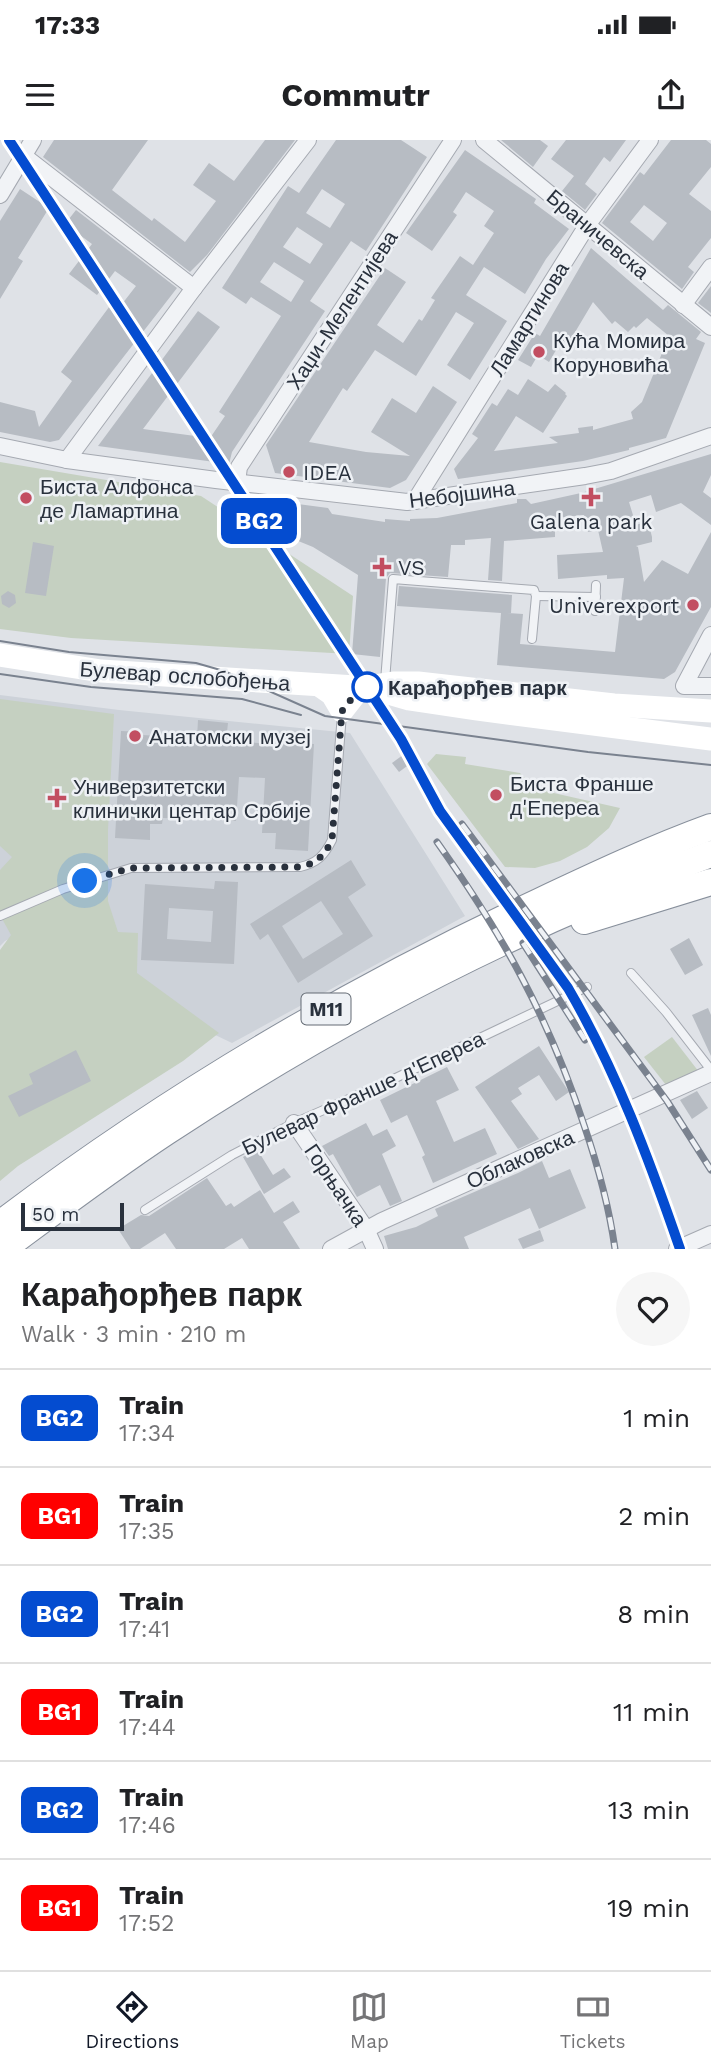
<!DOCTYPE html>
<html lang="en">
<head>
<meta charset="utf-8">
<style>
  :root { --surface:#fff; --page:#f6f6f6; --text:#202124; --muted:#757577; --line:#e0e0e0; --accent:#111827 }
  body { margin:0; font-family:"Work Sans",sans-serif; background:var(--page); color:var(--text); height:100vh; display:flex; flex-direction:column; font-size:26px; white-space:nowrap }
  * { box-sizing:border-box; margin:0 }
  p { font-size:23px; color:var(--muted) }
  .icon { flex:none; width:38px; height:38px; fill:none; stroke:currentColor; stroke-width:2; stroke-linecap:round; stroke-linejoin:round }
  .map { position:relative; height:1109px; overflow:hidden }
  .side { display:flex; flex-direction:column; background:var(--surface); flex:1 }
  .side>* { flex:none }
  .badge { padding:0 14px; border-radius:10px; font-size:24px; line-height:46px }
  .scale { position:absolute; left:21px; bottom:18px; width:103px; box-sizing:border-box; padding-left:7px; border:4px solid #29313d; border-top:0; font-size:19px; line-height:24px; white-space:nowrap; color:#29313d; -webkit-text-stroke:5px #eef1f5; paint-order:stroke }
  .you { position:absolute; width:35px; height:35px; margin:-18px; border:5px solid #fff; border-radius:50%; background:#1a73e8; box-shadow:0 0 0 10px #1a73e833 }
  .map>.badge { position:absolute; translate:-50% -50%; box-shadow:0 0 0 4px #fff }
  .round { display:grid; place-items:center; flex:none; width:74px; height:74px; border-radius:37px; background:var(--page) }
  .summary { display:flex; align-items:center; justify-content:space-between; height:119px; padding:0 21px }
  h1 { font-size:33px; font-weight:700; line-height:52px }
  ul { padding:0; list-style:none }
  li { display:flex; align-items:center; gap:21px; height:98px; padding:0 21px; border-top:2px solid var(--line) }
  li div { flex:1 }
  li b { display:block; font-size:26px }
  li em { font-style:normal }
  li .badge { min-width:77px; font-weight:700; text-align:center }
  .status { display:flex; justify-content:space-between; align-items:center; height:49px; padding:0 35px; background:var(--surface); direction:ltr }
  .status svg { height:19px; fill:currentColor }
  header { display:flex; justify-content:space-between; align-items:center; height:91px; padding:0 21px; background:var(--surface); font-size:32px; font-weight:700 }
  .tab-bar { display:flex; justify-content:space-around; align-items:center; height:98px; border-top:2px solid var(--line); background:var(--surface); font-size:19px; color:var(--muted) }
  .tab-bar a { display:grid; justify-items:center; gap:4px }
  .tab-bar .on { color:var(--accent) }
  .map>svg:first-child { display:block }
</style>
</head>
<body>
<div class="status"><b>17:33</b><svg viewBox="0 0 49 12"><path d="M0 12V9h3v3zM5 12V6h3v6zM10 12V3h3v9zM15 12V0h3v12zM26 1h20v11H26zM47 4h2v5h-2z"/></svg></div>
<header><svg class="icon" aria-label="menu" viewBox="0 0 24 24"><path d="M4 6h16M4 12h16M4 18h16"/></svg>Commutr<svg class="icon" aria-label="share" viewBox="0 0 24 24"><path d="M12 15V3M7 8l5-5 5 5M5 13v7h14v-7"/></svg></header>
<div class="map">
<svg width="711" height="1109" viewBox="0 0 711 1109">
  <rect width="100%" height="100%" fill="#dfe2e7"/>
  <polygon fill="#cdd2d9" points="0,555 119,570 350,593 465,776 232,903 186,881 107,815 108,746 5,801 0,806"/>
  <g fill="#c5d0c1">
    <polygon points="0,322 201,356 353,456 349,514 71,498 0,489"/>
    <polygon points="0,559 114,574 108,690 108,761 118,792 138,793 137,833 219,893 183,921 18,1026 0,1041 0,810 11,795 0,775 0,730 12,717 0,706"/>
    <polygon points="436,614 466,617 465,624 520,633 536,649 620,668 609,688 587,707 560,721 535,728 505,727 427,624"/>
    <polygon points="672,897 699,932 666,945 644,917"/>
  </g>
  <g fill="#b7bcc3" fill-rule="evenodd">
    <polygon points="54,0 148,0 112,50 152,81 154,78 185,102 216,61 193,45 209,23 234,41 265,0 295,0 207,115 190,132 43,17"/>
    <path d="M 336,0 L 401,0 L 427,17 L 366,111 L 351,101 L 310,161 L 325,171 L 232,312 L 229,324 L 98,306 L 198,171 L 220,187 L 143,289 L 210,298 L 225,276 L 219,272 L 281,176 L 251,157 L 246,164 L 222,148 L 288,46 L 299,53 ZM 322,49 L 345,64 L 330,88 L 306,73 ZM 297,87 L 323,104 L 310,124 L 283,107 ZM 274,122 L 304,141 L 291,162 L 260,142 Z"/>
    <polygon points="501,0 540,0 548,6 533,27"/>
    <polygon points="566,0 626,0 610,22 604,17 585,44 597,54 585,70 562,51 574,36 551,19"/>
    <path d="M 671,0 L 706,0 L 711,4 L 711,27 L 689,54 L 711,71 L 711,98 L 688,127 L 694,132 L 682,149 L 602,83 L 640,32 L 644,35 ZM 644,65 L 667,83 L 653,101 L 630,82 Z"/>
    <polygon points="465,10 536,59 534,63 569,89 546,119 525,154 484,127 466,155 507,181 470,240 447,225 474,183 456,172 416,236 375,210 347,251 343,248 309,302 366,312 410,316 371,292 392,258 416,273 433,246 457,262 406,340 390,348 275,333 266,305 385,128 406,142 377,185 403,203 419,179 422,181 435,160 431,158 460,116 473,125 494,93 484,86 494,71 466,52 453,72 457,75 432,111 406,93"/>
    <polygon points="20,49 49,68 18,118 23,121 0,159 0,81"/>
    <polygon points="76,70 177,148 59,300 50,302 0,292 0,262 35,271 39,287 72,241 61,232 115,159 122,164 136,146 115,131 97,155 69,134 92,104 65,84"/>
    <polygon points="591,108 663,170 668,165 701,192 696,199 705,203 666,298 629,308 629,310 583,321 458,339 454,329 478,298 472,294 492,263 497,266 508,249 518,255 528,239 548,252 555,244 566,253 565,254 567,256 543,293 516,276 494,311 558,303 549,297 579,293 578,288 593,286 593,290 633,279 631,272 642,262 669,196 647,178 636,188 634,186 628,192 615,181 612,184 593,162 568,204 562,200 549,222 538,215 531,227 518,220 535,193 540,196"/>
    <polygon points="711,146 711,173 698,163"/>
    <polygon points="711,314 711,335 703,352 711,358 711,385 681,363 656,372 651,355 629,362 636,385 648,381 652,397 652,402 636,406 638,407 644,442 662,420 688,434 711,392 711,467 675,532 664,539 497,525 501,473 397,466 399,446 512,455 511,473 508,473 523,474 520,504 615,512 624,438 607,439 607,435 558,439 557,415 603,412 598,390 588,392 584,375 555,378 555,397 504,401 502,441 488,440 491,398 465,400 465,405 451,405 448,437 390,433 386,438 380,517 352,514 358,435 313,407 286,396 255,376 260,359 328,368 332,374 385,382 385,379 410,381 410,379 437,378 517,363 517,359 526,359 531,364 581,353"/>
    <polygon points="33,402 54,406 46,456 25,453"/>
    <polygon points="8,451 15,455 16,463 9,468 2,464 1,456"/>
    <polygon points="198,580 228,583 226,601 294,605 294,603 314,604 308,711 275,709 276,693 262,693 265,638 239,637 236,681 223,681 223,677 193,675 192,679 163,678 162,684 150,684 150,700 115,698 121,591 142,592 142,595 197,598"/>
    <polygon points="407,612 414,621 399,632 392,623"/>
    <path d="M 351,720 L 366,745 L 348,757 L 373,796 L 298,843 L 268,794 L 260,800 L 250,784 ZM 321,761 L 343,794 L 303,819 L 282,786 Z"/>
    <path d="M 215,741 L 238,742 L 234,824 L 141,820 L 145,744 L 214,749 ZM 169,768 L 213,771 L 211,802 L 167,799 Z"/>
    <polygon points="689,798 703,825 685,835 670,809"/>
    <polygon points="708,868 711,875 711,916 692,875"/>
    <polygon points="539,906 569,952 556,961 539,935 518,948 522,954 511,961 539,999 518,1009 475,947"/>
    <polygon points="76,910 91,941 19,977 8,956 33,944 29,934"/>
    <polygon points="447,927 459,950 436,961 454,1002 485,988 497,1014 433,1043 422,1017 425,1015 407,975 391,983 380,960"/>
    <polygon points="697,951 708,968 692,979 680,960"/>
    <polygon points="366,983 373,996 387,989 396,1006 382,1014 402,1061 390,1066 380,1045 357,1057 333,1014 329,1016 322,1006"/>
    <polygon points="257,1009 273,1035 284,1028 291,1037 264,1054 243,1017"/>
    <polygon points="542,1021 549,1038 570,1029 586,1068 539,1089 530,1068 464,1097 469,1109 388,1109 384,1096 416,1087 438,1076 435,1069 518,1033"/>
    <polygon points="207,1038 226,1066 231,1063 234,1067 260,1050 274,1073 293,1061 300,1072 283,1082 300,1109 249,1109 242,1098 224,1109 176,1109 165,1093 140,1109 131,1109 118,1089 141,1075 149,1076"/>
    <polygon points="540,1090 544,1101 523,1109 518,1099"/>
  </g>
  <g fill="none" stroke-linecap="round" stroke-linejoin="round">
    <g stroke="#a5a9b1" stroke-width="10">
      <g id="service">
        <polyline points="536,456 596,457"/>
        <polyline points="595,471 596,445"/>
        <polyline points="385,541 393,439 534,450 536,456 532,499"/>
        <path d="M 0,776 L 63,749 L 131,728 L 300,727 C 317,723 324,716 332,700 L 342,574"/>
        <polyline points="631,833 666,872 711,930"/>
        <polyline points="145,1070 232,1015 294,983 385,943 587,847"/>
      </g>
    </g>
    <g stroke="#a5a9b1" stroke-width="18">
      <g id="minor">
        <polyline points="484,0 711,187"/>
        <polyline points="24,16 194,148"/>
        <polyline points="0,55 33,0"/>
        <polyline points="683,165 711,127"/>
        <polyline points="0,306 67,320 216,340 407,362 585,336 611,331 711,296"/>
        <polyline points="67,320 194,148 308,0"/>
        <polyline points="237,342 239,327 453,0"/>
        <polyline points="415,361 588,84 650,0"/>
        <polyline points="711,495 684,546 711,546"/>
        <polyline points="294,983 366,1089 375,1109"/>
        <polyline points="331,1109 382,1081 711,933"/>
        <polyline points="677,1109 711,1094"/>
      </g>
    </g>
    <g stroke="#88909c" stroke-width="28">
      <g id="trunk">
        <polyline points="584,781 711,742"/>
        <path d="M 0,1084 C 161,962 334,859 517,772 C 581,742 645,711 711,687"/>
        <path d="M 3,1109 C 57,1069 110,1029 166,992 C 336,880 520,785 711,714"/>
      </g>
    </g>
    <use href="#service" stroke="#f1f3f6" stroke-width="8"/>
    <use href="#minor" stroke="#f1f3f6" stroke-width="16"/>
    <g stroke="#fff" stroke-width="23">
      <polyline points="0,515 101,531 371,548 409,559 476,569 711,599"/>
      <polyline points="319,545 332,554 342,571 360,548"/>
      <polyline points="380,545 393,543 418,543 614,565 711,571"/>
    </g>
    <use href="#trunk" stroke="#fff" stroke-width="26"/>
    <g stroke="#7a828f" stroke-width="2">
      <polyline points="0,501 69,512 196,523 224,531 325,576 588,612 711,625"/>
      <polyline points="0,534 91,547 242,559 301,575"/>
    </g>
    <g stroke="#7a828f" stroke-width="7">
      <g id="rail">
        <polyline points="462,684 667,961 711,1030"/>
        <path d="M 454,690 L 568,848 C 616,930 649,1019 680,1109"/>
        <path d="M 437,702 C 503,795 548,876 584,985 C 598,1026 609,1066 615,1109"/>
        <polyline points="523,803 585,900"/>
      </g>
    </g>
    <use href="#rail" stroke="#eef1f5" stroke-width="4.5" stroke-dasharray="13" stroke-linecap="butt"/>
  </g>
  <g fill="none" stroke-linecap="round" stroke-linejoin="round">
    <g stroke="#fff" stroke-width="16">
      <path id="line" d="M 9,0 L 401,599 L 440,671 L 568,848 C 616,930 649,1019 680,1109"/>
    </g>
    <use href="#line" stroke="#044cd0" stroke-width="10"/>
    <path stroke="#29313d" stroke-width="7" stroke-dasharray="0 12.6" d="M 85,741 L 131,728 L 300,727 C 317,723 324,716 332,700 L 342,571 L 360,548 L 371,548 L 367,547"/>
  </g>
  <g fill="#c24e61" stroke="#eef1f5" stroke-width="2.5">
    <circle cx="539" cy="212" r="7"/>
    <circle cx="289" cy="332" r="7"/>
    <path d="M587.5 346.5h7v7h7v7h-7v7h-7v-7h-7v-7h7z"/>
    <circle cx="26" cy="358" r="7"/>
    <path d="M378.5 416.5h7v7h7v7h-7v7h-7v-7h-7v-7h7z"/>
    <circle cx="693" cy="465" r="7"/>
    <circle cx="135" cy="596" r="7"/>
    <circle cx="496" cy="655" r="7"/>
    <path d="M53.5 647.5h7v7h7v7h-7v7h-7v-7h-7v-7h7z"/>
  </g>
  <circle fill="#fff" stroke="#044cd0" stroke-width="3.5" cx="367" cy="547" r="14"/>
  <g text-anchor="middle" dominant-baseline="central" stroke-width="5" stroke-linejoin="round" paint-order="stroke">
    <rect fill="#eef1f5" stroke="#646b74" stroke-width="2" x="301.5" y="853.5" width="49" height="31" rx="5"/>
    <g font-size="19" font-weight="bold" fill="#29313d">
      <text x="326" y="869">M11</text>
    </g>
    <g font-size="21" fill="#29313d" stroke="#eef1f5">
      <text transform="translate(598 94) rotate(40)">Браничевска</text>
      <text transform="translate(342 170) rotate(-57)">Хаџи-Мелентијева</text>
      <text transform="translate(529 179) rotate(-58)">Ламартинова</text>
      <text transform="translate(462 354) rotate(-7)">Небојшина</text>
      <text transform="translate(185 536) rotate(4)">Булевар ослобођења</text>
      <text transform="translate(363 953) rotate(-25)">Булевар Франше д'Епереа</text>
      <text transform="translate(520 1019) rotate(-24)">Облаковска</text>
      <text transform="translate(336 1045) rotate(56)">Горњачка</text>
    </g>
    <g font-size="21" fill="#29313d" stroke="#eef1f5" text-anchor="start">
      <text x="553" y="200">Кућа Момира<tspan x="553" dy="24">Коруновића</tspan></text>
      <text x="303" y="332">IDEA</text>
      <text x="40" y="346">Биста Алфонса<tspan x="40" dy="24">де Ламартина</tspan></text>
      <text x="591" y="381" text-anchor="middle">Galena park</text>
      <text x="398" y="427">VS</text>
      <text x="679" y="465" text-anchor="end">Univerexport</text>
      <text x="149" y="596">Анатомски музеј</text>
      <text x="510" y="643">Биста Франше<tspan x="510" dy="24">д'Епереа</tspan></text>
      <text x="73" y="646">Универзитетски<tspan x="73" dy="24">клинички центар Србије</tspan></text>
    </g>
    <g font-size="21" font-weight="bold" fill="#29313d" stroke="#eef1f5" text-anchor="start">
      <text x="388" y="547">Карађорђев парк</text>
    </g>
  </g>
</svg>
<div class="scale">50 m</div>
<div class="you" style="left:85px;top:741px"></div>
<b class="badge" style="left:259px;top:381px;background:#044cd0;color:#fff">BG2</b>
</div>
<section class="side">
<div class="summary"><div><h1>Карађорђев парк</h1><p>Walk · 3 min · 210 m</p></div><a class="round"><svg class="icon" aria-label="heart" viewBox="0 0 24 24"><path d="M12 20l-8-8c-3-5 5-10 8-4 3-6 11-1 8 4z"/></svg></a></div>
<ul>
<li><span class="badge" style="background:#044cd0;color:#fff">BG2</span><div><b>Train</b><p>17:34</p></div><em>1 min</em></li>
<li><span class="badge" style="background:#f00;color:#fff">BG1</span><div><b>Train</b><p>17:35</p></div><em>2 min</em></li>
<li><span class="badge" style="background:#044cd0;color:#fff">BG2</span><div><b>Train</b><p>17:41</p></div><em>8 min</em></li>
<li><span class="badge" style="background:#f00;color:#fff">BG1</span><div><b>Train</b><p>17:44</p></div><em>11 min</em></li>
<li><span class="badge" style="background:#044cd0;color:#fff">BG2</span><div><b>Train</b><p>17:46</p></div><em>13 min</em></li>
<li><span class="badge" style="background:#f00;color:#fff">BG1</span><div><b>Train</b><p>17:52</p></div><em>19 min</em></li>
</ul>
</section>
<nav class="tab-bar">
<a class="on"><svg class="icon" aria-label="directions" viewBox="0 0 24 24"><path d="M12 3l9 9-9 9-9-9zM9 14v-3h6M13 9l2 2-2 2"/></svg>Directions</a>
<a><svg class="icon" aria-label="map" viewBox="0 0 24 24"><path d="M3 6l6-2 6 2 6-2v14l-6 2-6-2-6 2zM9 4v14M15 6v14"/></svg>Map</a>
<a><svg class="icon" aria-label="tickets" viewBox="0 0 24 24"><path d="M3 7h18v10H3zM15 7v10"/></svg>Tickets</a>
</nav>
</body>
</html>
